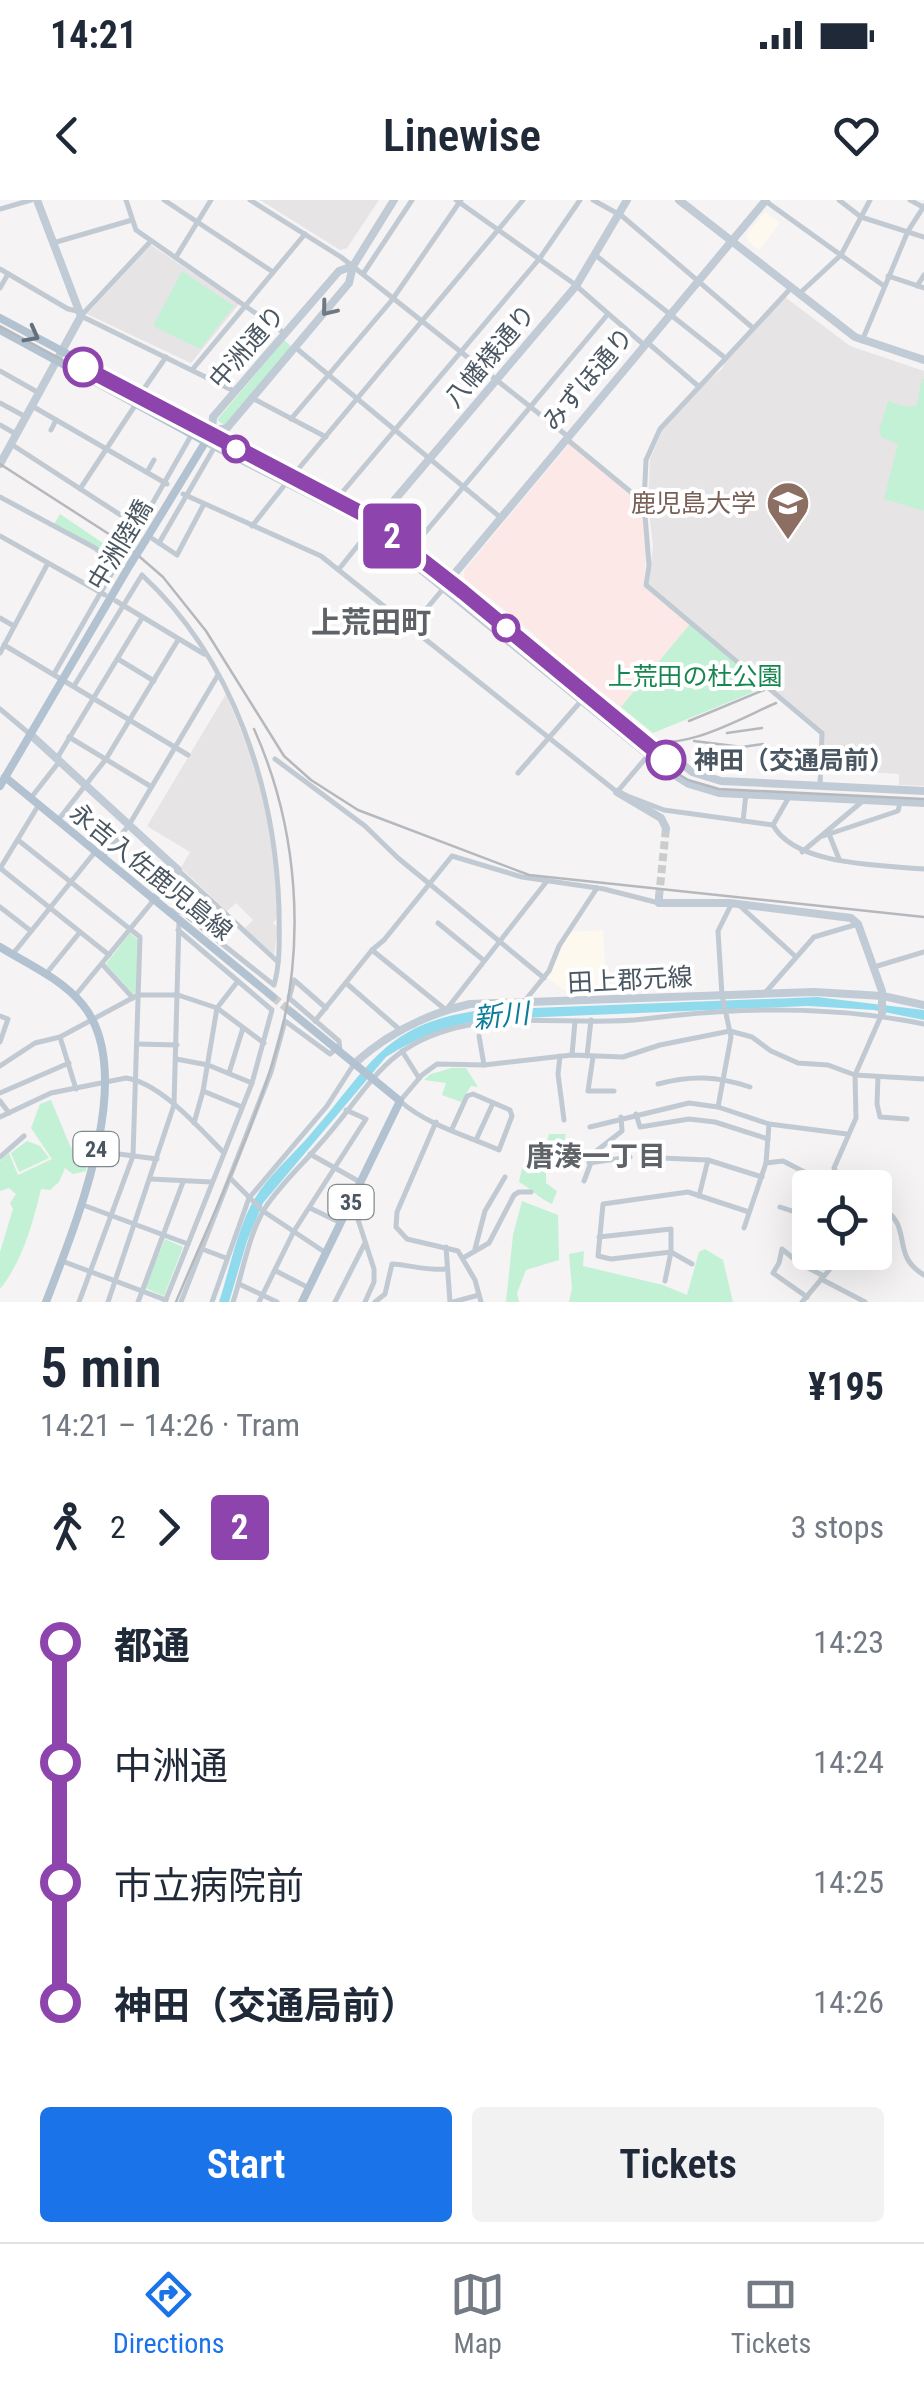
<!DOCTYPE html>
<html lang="en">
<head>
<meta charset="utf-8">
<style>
  :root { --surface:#fff; --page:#f2f2f3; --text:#1f2937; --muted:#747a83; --line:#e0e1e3; --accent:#1a73e8 }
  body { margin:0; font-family:"Roboto Condensed","Noto Sans JP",sans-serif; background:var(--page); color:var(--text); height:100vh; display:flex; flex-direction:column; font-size:38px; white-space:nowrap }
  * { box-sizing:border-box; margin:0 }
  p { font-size:32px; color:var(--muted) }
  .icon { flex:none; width:55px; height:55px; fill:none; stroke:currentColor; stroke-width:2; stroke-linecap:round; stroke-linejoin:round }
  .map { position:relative; height:1102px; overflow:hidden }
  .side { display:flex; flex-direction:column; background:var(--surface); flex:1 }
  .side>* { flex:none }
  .badge { padding:0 20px; border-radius:8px; font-size:35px; line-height:65px }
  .buttons { position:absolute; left:792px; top:970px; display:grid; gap:20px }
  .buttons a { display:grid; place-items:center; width:100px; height:100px; border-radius:10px; background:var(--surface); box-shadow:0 10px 40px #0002; font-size:50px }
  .map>.badge { position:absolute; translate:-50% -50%; box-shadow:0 0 0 5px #fff }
  .legs { display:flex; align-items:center; gap:15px; height:110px; padding:0 40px; font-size:32px }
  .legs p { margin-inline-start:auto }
  .headline { display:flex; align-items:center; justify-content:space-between; height:170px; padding:0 40px }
  h1 { font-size:55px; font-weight:600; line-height:75px }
  .action { display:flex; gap:20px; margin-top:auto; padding:20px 40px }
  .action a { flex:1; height:115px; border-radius:10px; background:var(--accent); color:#fff; font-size:40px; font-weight:600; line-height:115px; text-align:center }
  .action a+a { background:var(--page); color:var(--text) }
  ul { padding:0 40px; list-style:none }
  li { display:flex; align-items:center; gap:35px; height:120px; font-size:38px }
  li i { display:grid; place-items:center; width:15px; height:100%; margin:0 12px; background:currentColor }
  li i::after { content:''; width:25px; height:25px; margin:-12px; border:8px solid; border-radius:50%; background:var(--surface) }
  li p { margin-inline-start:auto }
  li:first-child i { background:linear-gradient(#0000 50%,currentColor 0) }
  li:last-child i { background:linear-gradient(currentColor 50%,#0000 0) }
  .status { display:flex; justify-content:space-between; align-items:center; height:70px; padding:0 50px; background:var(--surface); direction:ltr }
  .status svg { height:28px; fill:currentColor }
  header { display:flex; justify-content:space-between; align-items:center; height:130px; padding:0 40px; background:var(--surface); font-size:45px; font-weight:600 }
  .tab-bar { display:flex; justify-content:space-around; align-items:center; height:140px; border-top:2px solid var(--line); background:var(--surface); font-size:28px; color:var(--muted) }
  .tab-bar a { display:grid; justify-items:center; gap:5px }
  .tab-bar .current { color:var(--accent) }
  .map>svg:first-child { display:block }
</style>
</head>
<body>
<div class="status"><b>14:21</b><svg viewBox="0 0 49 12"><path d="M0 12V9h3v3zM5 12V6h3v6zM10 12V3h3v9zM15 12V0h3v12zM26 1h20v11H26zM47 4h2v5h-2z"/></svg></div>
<header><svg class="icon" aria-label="back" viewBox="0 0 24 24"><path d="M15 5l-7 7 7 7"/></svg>Linewise<svg class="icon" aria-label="heart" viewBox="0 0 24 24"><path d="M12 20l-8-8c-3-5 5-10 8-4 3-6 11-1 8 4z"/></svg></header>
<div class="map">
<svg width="924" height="1102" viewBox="0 0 924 1102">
  <rect width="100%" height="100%" fill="#f5f3f3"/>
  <g fill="#fdf9ef">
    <polygon points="765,12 780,23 759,50 748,41 747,34"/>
    <polygon points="603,730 607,796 570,798 570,794 547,778 566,738 569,732"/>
  </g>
  <g fill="#e6e4e5">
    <polygon points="260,0 379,0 347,48 340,50"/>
    <polygon points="151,45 239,104 191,163 87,114"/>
    <polygon points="785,97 850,146 924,171 924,586 899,585 899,574 837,570 838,562 823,558 824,531 649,384 653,345 648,304 650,259 663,229 699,188 722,169 726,159"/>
    <polygon points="226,494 254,562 272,636 278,717 273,723 278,728 274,755 245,728 253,720 236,703 227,711 181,668 190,652 147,626"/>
  </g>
  <polygon fill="#fce8e6" points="569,244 643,305 647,346 643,386 690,424 621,507 572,469 516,418 465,380 464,371"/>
  <g fill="#c3f1d5">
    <polygon points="182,71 234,106 200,149 153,126"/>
    <polygon points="284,140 293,148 226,226 217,220"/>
    <polygon points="922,179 924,179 924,311 884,299 898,244 882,238 879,231 888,201 907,207 916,206"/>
    <polygon points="60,314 119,354 113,362 54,324"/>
    <polygon points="690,424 766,487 653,533 621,507"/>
    <polygon points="130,733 138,740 137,792 133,794 106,764"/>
    <polygon points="452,868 466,868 478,887 471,886 461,902 442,895 446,883 424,880 431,874"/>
    <path d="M 51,900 L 71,948 L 88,938 L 91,945 L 86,971 L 73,974 L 65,968 L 59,982 L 50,990 L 41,989 C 33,1023 22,1062 0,1089 L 0,1052 L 13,1009 L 10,1003 L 16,994 L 9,988 L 0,991 L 0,961 L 9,953 L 18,975 L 52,959 L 31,928 L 40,904 Z"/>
    <path d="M 549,934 L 566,934 L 559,965 L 546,966 L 546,983 L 557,991 L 552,1004 C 538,998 531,988 519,982 C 523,964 526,948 546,946 Z"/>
    <polygon points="27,941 40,946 49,958 19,972 11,953"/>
    <polygon points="522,1001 558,1015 559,1060 526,1070 517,1093 519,1102 506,1102 513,1035"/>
    <polygon points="165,1039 183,1047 164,1096 145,1088"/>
    <polygon points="705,1049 723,1060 733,1102 569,1102 572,1088 569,1054 584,1051 583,1066 663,1085 687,1095 699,1052"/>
  </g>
  <path fill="#90daee" d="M 817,797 L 924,810 L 924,820 L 874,810 L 808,806 L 496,819 C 457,822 420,835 386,857 L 263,1003 L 247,1041 L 229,1102 L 219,1102 C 229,1071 236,1036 250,1007 C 264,979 289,959 309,936 C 368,870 382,822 483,810 Z"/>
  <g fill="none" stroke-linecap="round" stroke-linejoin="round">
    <polyline stroke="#caccce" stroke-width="8" stroke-dasharray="8 4" stroke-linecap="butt" points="659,697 666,628"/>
    <polyline stroke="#caccce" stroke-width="8" stroke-dasharray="8 4" stroke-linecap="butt" points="273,797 290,811"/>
    <g stroke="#c1cad2" stroke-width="5">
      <polyline points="126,0 136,30 284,133"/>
      <polyline points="164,0 273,72"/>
      <polyline points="250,0 341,57 566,235 569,241 643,302"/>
      <polyline points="456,0 573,83 643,144"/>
      <polyline points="593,0 622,16 753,128"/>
      <polyline points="764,0 884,86"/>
      <polyline points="839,0 861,17 924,37"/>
      <polyline points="910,0 923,7"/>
      <polyline points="0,9 31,0"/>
      <polyline points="151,41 81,116 234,191"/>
      <polyline points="53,43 132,20"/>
      <polyline points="594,54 724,157"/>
      <polyline points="176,57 211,0"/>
      <polyline points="0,69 68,109 77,111"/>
      <polyline points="363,74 412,0"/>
      <polyline points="888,76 924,88"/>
      <polyline points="917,86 924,75"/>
      <polyline points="0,88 8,74"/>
      <polyline points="791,88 660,229 646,260 644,303 649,365 646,385 822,533 820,586"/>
      <polyline points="799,94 841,55 870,0"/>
      <polyline points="862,141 908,31 924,6"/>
      <polyline points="648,143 697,185"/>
      <polyline points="296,148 500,317"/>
      <polyline points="192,170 305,34"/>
      <polyline points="0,171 39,193"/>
      <polyline points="141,193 166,157"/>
      <polyline points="254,199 326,237"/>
      <polyline points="0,203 26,217"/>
      <polyline points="32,206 167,284"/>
      <polyline points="291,219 392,100 461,0"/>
      <polyline points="0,225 16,234"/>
      <polyline points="51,230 56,220"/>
      <polyline points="11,244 139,327"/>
      <polyline points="147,272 154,260"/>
      <polyline points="295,273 523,0"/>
      <polyline points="80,289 136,204"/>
      <path d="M 183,294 L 321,356 L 617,592 L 664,610 L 773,625 C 795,666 882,665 924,669"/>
      <polyline points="340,295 540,58 580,0"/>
      <polyline points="0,297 95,348 119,367"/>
      <polyline points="252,326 287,282"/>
      <polyline points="142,330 139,327 192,234"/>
      <polyline points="0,336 105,395"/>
      <polyline points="153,339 159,343 214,248"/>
      <polyline points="159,343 177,355 204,304"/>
      <polyline points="413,347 608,114"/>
      <polyline points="339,369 371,329"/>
      <polyline points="116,401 204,454"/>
      <polyline points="0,418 14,426"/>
      <polyline points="412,426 443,389"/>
      <polyline points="4,445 188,555"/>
      <polyline points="0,453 48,363"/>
      <polyline points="118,459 154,481"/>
      <polyline points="54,474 116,366"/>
      <path d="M 74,486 L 142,375 C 233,459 275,587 279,708 C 279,733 281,761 274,785 L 182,712 L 169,710"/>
      <polyline points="0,509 31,535"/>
      <polyline points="69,537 150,586"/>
      <polyline points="275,559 365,626 398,658 544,778"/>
      <polyline points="518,573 582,500"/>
      <polyline points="617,592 656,546"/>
      <polyline points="30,599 59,562 59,555 142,418"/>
      <polyline points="59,619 106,559 178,440"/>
      <polyline points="743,621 746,594"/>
      <polyline points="773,625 789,597"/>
      <polyline points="829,634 839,659"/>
      <polyline points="823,636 898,611 900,603"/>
      <polyline points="18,640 140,737 133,956 79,1102"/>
      <polyline points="802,652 864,600"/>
      <polyline points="102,658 129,625 218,475"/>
      <polyline points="1,667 38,606"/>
      <polyline points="0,668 109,755"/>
      <polyline points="178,670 278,762"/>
      <polyline points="740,706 795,756"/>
      <polyline points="0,707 31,731"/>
      <polyline points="438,723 482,759"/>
      <polyline points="372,750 384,740 452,656 522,677 604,689 659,703"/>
      <polyline points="12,755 95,652"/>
      <polyline points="102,764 133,798"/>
      <polyline points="874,767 924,752"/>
      <polyline points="46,774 80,732"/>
      <polyline points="346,783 399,829"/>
      <polyline points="765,793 814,737 858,724"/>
      <polyline points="75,796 153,701"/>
      <polyline points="326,808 294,780 289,798 339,841 340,851"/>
      <polyline points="0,816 8,819 0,842"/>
      <polyline points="315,821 372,750 446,810 547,681"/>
      <polyline points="526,822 527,798 549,771 559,746 597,688"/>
      <polyline points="479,836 484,865"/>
      <polyline points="60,837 76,889"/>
      <polyline points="137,844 177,845"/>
      <polyline points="402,851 419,878"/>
      <polyline points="572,855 575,821"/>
      <polyline points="560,856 558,874 564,920"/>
      <polyline points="587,856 591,820"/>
      <polyline points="593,857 588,891 614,891"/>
      <polyline points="176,859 208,865 252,883"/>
      <polyline points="0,866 35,843 60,837 138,795 178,795 217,808 264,843"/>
      <polyline points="229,873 243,828"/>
      <polyline points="878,877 877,904 880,917 907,919"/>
      <path d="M 658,884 C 691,875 717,876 750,887"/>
      <polyline points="203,891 242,907"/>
      <polyline points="0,893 69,863"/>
      <polyline points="0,901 9,913"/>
      <polyline points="718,907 731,837 722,795 718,731 732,703"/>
      <polyline points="636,914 640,927 689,919 715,922 768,939"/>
      <path d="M 0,917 L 51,893 L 126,878 C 161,883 200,929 224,953"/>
      <polyline points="436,922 397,1012 396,1027 407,1039 458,1051 475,1080 481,1102"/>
      <polyline points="194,923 203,891 217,808 238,781"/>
      <polyline points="590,927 689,903 718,907 769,924 847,934"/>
      <path d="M 452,929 L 467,896 L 473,894 L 510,910 L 512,916 L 499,950 C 467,936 427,925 400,901 L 422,875 L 437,864 L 484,865 L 572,855 L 623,857 L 660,845 L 730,831 L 752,837 L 771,851 L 798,863 L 828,865 L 855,875 L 924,879"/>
      <polyline points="476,940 493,903"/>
      <polyline points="96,951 157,959"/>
      <polyline points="310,954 360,982"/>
      <polyline points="0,957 24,936"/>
      <polyline points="661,958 708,960 762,977"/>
      <polyline points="589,963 630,957"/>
      <polyline points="766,963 783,961 820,980"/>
      <polyline points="230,978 263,1011 326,1053"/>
      <polyline points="151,979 211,982"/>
      <polyline points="584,981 595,952 622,931 621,917"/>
      <polyline points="814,988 820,980 836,976"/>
      <polyline points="843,988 834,968 856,918 855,875 881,816"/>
      <polyline points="699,996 708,960"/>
      <polyline points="352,1001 374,1069 374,1082 365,1102"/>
      <path d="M 875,1004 C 918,1024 887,1053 924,1075"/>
      <polyline points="83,1005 188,1044"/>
      <polyline points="780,1007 798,1013 810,992"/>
      <polyline points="310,1008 341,1023"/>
      <polyline points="744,1028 766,963 769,924"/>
      <polyline points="599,1037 671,1029 671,1052 665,1081"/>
      <polyline points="446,1047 450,1102"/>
      <polyline points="202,1049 226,1058"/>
      <polyline points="475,1049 485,1011 505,977"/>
      <polyline points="463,1058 489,1043 514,995 519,992 531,992"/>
      <polyline points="62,1061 166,1100"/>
      <polyline points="692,1064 671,1052 611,1059 598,1056 603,1004 688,992 749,1012"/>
      <polyline points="276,1071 309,1088"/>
      <polyline points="821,1079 865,1102"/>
      <polyline points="239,1084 277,1102"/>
      <polyline points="807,1097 773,1073 779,1063 782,1049 800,1064 824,1076"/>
      <polyline points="108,1102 174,905 179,721"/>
      <polyline points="138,1102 183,982"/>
      <polyline points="165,1102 252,883 272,810 178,730"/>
      <polyline points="181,1102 271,872 285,821 330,854 336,849"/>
      <polyline points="212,1102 249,998 327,906 354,864"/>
      <path d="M 233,1102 C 243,1072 248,1036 265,1008 C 280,985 301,966 319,945 C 371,888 383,841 469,825 C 526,814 586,826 644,819 C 737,807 832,805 924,824"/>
      <polyline points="259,1102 294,1031 366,919 346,910"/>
      <polyline points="335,1102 364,1045"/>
      <path d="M 375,1102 L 385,1094 L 392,1064 C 410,1065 428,1071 446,1069"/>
      <polyline points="453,1102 479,1095"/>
      <polyline points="802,1102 830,1069 838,1052"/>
    </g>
    <g stroke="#c1cbd6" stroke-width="8">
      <polyline points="679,0 855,137 924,160"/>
      <polyline points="212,231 366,310 692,572 721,581 924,591"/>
      <polyline points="212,231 227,228 349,83 353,66 394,0"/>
      <polyline points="212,231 213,217 339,71 353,66"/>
      <polyline points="206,242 360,320 668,571 689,584 719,593 924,603"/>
      <polyline points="0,264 81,116 37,0"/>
      <polyline points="375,323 576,86 627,0"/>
      <polyline points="450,379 766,0"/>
      <polyline points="31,535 178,670 153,700"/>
      <polyline points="617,592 661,618 666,628"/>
      <polyline points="659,697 659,703 730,703 851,718 858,724 882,791 882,813"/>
      <path d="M 354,864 C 388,833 426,814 470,804 L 814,792 L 883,796 L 924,805"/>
    </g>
    <g stroke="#b3c2d1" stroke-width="8">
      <polyline points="0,118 212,231 145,341"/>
      <polyline points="0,130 206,242"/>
      <polyline points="5,577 273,797"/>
      <polyline points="0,586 131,363"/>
      <path d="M 0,747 C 28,764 62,779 83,805 C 139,875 74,1028 46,1102"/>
      <polyline points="290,811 400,901 302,1102"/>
    </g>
    <g stroke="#b5b8bd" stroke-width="2.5">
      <polyline points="0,126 186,227 351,309 461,394 673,571 688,580 719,589 924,599"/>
      <polyline points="689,521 764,490"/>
      <polyline points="727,533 762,528"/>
      <path d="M 640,540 C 686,551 735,521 776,503"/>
      <polyline points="694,541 742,547 763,544"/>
    </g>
    <g stroke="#b5b8bd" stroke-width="2.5">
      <polyline points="0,264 126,345 163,377 206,431 284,556 311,580 358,610 529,675 924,717"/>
      <path d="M 176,1102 C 211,1018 252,935 277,848 C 307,744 298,627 254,529"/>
    </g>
    <polyline stroke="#b3c2d1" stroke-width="8" points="131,363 145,341"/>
  </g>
  <defs><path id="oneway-chevron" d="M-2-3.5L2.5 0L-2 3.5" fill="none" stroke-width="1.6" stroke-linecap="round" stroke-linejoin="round" transform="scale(2.5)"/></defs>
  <use stroke="#6e7984" href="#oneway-chevron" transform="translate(328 109) rotate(129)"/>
  <use stroke="#64717d" href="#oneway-chevron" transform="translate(32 135) rotate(28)"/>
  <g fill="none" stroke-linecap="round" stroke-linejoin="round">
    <g stroke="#fff" stroke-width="22">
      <polyline id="line-1" points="83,167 363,314 463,392 666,560"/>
    </g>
    <use href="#line-1" stroke="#8e44ad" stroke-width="15"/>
  </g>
  <defs>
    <g id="university-pin" transform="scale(2.25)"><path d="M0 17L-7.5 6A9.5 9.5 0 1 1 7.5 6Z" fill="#8d6e63" stroke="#fff"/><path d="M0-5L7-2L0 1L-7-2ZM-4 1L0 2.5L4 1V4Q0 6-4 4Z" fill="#fff"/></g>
  </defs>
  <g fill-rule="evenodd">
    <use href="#university-pin" x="788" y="303"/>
  </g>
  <g fill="#fff" stroke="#8e44ad" stroke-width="5">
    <circle cx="83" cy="167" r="18"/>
    <circle cx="236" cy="249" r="12"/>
    <circle cx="506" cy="428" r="12"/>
    <circle cx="666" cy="560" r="18"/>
  </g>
  <g text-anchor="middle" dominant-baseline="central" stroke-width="8" stroke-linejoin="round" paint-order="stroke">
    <g fill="#fff" stroke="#808990" stroke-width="2.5">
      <rect x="73.5" y="932" width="45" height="34" rx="8"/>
      <rect x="328.5" y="985" width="45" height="34" rx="8"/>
    </g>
    <g font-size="22" font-weight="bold" fill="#4a5661">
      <text x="96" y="949">24</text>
      <text x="351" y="1002">35</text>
    </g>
    <g font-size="25" fill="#4a5661" stroke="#fff">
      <text transform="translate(247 147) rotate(-49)">中洲通り</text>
      <text transform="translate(490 156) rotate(-50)">八幡様通り</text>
      <text transform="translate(588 179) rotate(-50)">みずほ通り</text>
      <text transform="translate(120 345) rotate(-59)">中洲陸橋</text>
      <text transform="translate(151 672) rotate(39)">永吉入佐鹿児島線</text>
      <text transform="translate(630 780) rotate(-3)">田上郡元線</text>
    </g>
    <g font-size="25" fill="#785e54" stroke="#fff" text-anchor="end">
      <text x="756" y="303">鹿児島大学</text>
    </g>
    <g font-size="25" fill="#17864f" stroke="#fff">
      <text x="695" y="476">上荒田の杜公園</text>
    </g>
    <g font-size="25" font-weight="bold" fill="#4a5661" stroke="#fff" text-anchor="start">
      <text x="694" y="560">神田（交通局前）</text>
    </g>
    <g font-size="28" font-style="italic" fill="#0c7c9b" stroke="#fff">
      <text transform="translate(501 816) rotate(-6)">新川</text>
    </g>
    <g font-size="28" font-weight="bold" fill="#5f6368" stroke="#fff">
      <text x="596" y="956">唐湊一丁目</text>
    </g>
    <g font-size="30" font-weight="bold" fill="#5f6368" stroke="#fff">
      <text x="371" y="422">上荒田町</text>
    </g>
  </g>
</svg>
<div class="buttons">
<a><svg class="icon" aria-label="locate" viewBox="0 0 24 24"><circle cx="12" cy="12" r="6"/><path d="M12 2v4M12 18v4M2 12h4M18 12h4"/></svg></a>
</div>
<b class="badge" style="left:392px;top:336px;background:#8e44ad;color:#fff">2</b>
</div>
<section class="side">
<div class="headline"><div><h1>5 min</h1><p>14:21 – 14:26 · Tram</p></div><b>¥195</b></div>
<div class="legs"><svg class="icon" aria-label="walk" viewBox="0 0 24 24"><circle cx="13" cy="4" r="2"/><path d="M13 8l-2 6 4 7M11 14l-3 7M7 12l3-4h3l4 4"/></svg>2<svg class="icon" aria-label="forward" viewBox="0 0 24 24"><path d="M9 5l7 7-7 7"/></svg><b class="badge" style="background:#8e44ad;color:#fff">2</b><p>3 stops</p></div>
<ul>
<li><i style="color:#8e44ad"></i><b>都通</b><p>14:23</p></li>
<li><i style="color:#8e44ad"></i><span>中洲通</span><p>14:24</p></li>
<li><i style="color:#8e44ad"></i><span>市立病院前</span><p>14:25</p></li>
<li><i style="color:#8e44ad"></i><b>神田（交通局前）</b><p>14:26</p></li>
</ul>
<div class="action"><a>Start</a><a>Tickets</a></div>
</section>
<nav class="tab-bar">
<a class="current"><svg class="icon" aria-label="directions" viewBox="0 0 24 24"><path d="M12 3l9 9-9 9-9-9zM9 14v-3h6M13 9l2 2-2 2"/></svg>Directions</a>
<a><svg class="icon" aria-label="map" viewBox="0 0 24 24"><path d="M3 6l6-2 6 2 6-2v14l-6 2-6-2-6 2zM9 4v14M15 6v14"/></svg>Map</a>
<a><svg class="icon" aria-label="tickets" viewBox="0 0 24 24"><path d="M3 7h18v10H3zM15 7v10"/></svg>Tickets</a>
</nav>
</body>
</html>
